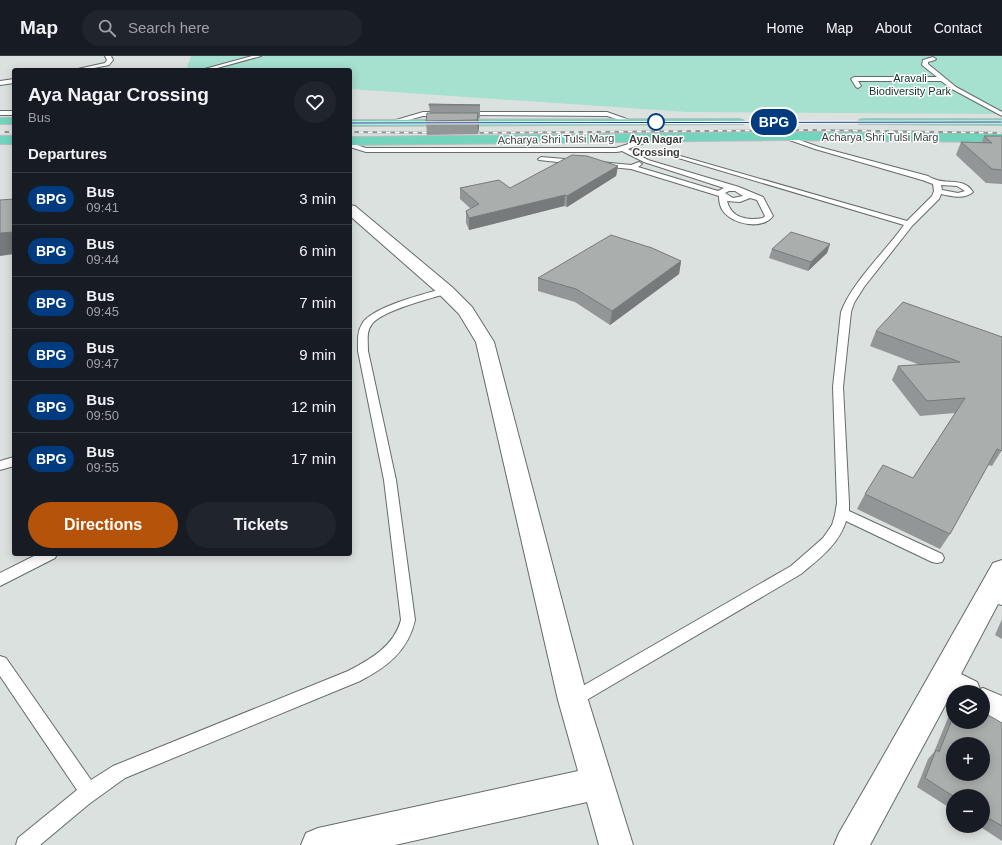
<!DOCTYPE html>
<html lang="en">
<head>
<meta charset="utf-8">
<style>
  :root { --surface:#171b24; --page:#20242c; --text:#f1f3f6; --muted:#9ea1a6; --line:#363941; --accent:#b45309 }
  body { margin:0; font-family:Arial,sans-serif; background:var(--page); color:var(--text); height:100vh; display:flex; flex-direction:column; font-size:15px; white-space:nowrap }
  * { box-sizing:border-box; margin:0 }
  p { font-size:13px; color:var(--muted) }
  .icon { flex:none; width:22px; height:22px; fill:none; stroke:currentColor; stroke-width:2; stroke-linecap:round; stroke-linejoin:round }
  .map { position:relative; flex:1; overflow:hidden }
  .drawer { position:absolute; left:12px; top:12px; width:340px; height:488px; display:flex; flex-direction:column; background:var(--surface); border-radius:4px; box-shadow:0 2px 10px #0003 }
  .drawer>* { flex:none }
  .badge { padding:0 8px; border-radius:13px; font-size:14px; line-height:26px }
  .fabs { position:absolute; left:946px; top:629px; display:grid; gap:8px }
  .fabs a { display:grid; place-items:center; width:44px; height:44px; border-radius:50%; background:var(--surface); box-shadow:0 2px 10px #0003; font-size:20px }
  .map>.badge { position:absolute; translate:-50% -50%; box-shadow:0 0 0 2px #fff }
  h2 { padding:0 16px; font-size:15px; line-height:36px }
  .round { display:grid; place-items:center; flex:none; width:42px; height:42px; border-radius:21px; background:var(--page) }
  .overview { display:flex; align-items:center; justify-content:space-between; height:68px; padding:0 16px }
  h1 { font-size:19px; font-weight:800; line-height:30px }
  .primary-button { display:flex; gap:8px; margin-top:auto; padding:8px 16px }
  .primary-button a { flex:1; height:46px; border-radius:24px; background:var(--accent); color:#fff; font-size:16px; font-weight:800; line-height:46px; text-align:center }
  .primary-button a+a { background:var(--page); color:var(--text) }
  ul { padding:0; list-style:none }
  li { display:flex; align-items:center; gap:12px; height:52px; padding:0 16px; border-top:1px solid var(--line) }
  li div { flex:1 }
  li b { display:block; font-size:15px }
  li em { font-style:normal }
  li .badge { min-width:44px; font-weight:700; text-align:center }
  header { display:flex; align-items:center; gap:24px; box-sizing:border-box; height:56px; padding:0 20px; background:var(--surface); border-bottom:1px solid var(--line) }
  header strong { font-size:19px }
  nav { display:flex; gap:22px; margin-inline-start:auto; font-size:14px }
  .search { width:280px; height:36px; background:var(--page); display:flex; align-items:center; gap:10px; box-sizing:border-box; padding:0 14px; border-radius:22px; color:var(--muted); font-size:15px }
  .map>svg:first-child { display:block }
</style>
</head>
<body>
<header>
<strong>Map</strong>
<div class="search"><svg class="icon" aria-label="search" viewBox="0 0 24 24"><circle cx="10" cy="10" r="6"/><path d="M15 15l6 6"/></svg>Search here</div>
<nav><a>Home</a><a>Map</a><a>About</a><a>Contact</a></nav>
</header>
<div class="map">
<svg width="1002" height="789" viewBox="0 0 1002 789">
  <rect width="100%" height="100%" fill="#dbe1df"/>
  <polygon fill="#a6e0cf" points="191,0 1002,0 1002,58 688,56 350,33 350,14 186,14"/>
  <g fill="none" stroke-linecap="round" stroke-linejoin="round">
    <g stroke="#666b69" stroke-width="2">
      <g id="service">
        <polygon points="105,0 111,0 113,4 109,9 84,14 73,14 105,7 107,4"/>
        <polygon points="252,0 261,0 210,14 201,14"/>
        <polygon points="933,1 936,3 935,4 928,6 928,8 956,31 1002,56 1002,60 952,33 941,25 858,25 861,30 858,32 856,31 851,23 854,21 937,21 922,9 923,4"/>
        <polygon points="14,23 14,27 0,29 0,25"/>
        <rect x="0" y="55" width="14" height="4"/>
        <polygon points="423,56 442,56 445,58 442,60 423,60 389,69 386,67"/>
        <polygon points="465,56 607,56 635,66 632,68 607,60 463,59 463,57"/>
        <path d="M 781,79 L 785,79 L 819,91 L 928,120 C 931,122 934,123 937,124 C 950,128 964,122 973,136 C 964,144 951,140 941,138 L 939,143 L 912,170 L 864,231 L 854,247 L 851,256 L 843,331 L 849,447 L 849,455 L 942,498 L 944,502 L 942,506 L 937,507 L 932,506 L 846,465 C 839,488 819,503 801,518 L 573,652 L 567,649 L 565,644 L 567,639 L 791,510 L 823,482 L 832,469 L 835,459 L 837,447 L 833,331 L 841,256 C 852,226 885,196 904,169 L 658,96 L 663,95 L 907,165 L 932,140 L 934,135 L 933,128 L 922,124 L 815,93 L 781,81 ZM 941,129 L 957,130 L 965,135 L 958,137 L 942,134 Z"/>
        <path d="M 653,80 L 656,82 L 655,83 L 628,93 L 648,104 L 739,131 L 763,141 L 773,160 C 763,174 733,169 723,155 C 720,151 719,145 719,140 L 631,113 L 600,110 L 597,108 L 600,106 L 631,109 L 639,106 L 642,108 L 638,111 L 718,135 L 724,132 L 644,106 L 622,95 L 617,96 L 366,96 L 350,91 L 350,87 L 366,92 L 616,92 ZM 729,135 L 735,135 L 743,140 L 733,142 L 725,137 ZM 750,142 L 757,144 L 765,160 L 763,162 C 747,165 731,162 727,145 L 740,146 Z"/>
        <polygon points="541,101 576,104 579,106 576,108 539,104 538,103"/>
        <path d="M 446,232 L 451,235 L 449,237 C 432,242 381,255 372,268 C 366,275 368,286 368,295 L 396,424 L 415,564 C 408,595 387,611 360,625 L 125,722 L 89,748 L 40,789 L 16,789 L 18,782 L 77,734 L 0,620 L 0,600 L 6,602 L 91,724 L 113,710 L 348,615 C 371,603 394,590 401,564 L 384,424 L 358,295 C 358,286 357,276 362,268 C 371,251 427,237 446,232 Z"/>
        <polygon points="14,401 14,410 0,414 0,405"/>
        <polygon points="38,498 57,498 55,502 0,530 0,517"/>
      </g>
    </g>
    <g stroke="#666b69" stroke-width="2">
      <g id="minor">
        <polygon points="350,149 355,150 452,231 472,251 494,286 588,644 633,789 599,789 587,746 395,789 301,789 306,777 318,772 578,715 558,644 476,286 459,258 440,239 350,160"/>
        <polygon points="1002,504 1002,549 998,548 961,618 977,626 980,633 983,632 1002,640 1002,670 983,662 983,636 953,636 953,644 949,642 870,789 834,789 839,777 872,720 993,507"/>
      </g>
    </g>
    <g stroke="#bcbdbd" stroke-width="2">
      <g id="trunk">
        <rect x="0" y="62" width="14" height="6"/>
        <polygon points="739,63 743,64 745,66 743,68 350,70 350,64"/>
        <polygon points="863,63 1002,63 1002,69 859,68 857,66 859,64"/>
        <polygon points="783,76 1002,78 1002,86 783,84 350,89 350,81"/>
        <rect x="0" y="80" width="14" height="8"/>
      </g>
    </g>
    <use href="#service" fill="#fff" fill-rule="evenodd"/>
    <use href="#minor" fill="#fff" fill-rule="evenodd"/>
    <use href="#trunk" fill="#73d4be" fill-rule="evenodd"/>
    <g stroke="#919694" stroke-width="2">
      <g id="rail">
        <polyline points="0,76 14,76"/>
        <polyline points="350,76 438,77"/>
        <polyline points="466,77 814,74 1002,77"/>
      </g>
    </g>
    <use href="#rail" stroke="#fff" stroke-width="1.5" stroke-dasharray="4.5" stroke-linecap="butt"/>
  </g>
  <g fill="#929696">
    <polygon points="429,49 480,49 480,62 478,62 479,71 478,78 427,79 426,65 430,57"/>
    <polygon points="984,80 1002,80 1002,128 986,127 956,99 961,86 982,86"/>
    <polygon points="618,110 616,120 567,151 564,150 469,174 466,167 466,155 471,153 460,143 460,132 510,132"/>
    <polygon points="830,188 827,197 808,215 769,202 772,193"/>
    <polygon points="681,205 679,218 610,269 575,246 538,235 538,222"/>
    <polygon points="876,275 1002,281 1002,394 992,410 988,409 950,478 940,493 857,453 865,438 913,422 955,357 920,360 892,324 898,310 920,309 870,290"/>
    <polygon points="1002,563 1002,583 995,579"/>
    <polygon points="952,652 953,652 953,666 1002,667 1002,785 979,770 983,770 983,740 953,740 953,754 917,731 928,703 934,696"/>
  </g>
  <g fill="#777a7a">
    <polygon points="478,57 479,71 478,78 477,64"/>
    <polygon points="618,110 616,120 567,151 567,140"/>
    <polygon points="565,139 564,150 469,174 469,162"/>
    <polygon points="14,176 14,198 0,200 0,177"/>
    <polygon points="830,188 827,197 808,215 811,206"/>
    <polygon points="681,205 679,218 610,269 612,255"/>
  </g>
  <g fill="#aaafae" stroke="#777a7a" fill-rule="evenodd">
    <polygon points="429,48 480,49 429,49"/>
    <polygon points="427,57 478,57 477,64 426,65"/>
    <polygon points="984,80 1002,80 1002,114 992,113 961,86 992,87"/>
    <polygon points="572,99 587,100 618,110 567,140 565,139 469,162 466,155 479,148 460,132 499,124 510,132"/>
    <polygon points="14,143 14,176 0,177 0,144"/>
    <polygon points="791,176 830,188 811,206 772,193"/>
    <polygon points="611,179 652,192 681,205 612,255 576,233 538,222"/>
    <polygon points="903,246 1002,281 1002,394 1001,395 997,393 950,478 865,438 883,409 913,422 965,342 927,345 898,310 960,306 876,275"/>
    <path d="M 983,656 L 1002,667 L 1002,770 L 983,759 L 983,740 L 953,740 L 925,722 L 936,694 L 939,696 L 953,661 L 953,666 L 983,666 ZM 953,688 L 983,688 L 983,718 L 953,718 Z"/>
  </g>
  <polygon fill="#003b80" stroke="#fff" points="1002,65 1002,67 350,68 348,67 350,66"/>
  <circle fill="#fff" stroke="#003b80" stroke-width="2" cx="656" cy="66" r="8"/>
  <g text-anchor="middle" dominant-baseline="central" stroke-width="3" stroke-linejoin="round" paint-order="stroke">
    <g font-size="11" fill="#0e3028" stroke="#fff">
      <text x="910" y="22">Aravali<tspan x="910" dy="13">Biodiversity Park</tspan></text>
    </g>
    <g font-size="11" fill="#3a3d3c" stroke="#fff">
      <text x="880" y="81">Acharya Shri Tulsi Marg</text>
      <text transform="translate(556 83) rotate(-1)">Acharya Shri Tulsi Marg</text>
    </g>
    <g font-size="11" font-weight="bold" fill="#3a3d3c" stroke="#fff">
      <text x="656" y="83">Aya Nagar<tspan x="656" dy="13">Crossing</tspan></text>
    </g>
  </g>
</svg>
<div class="fabs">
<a><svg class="icon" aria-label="layers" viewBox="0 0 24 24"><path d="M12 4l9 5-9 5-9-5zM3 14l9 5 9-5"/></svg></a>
<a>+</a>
<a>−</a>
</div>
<b class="badge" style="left:774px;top:66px;background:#003b80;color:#fff">BPG</b>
<section class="drawer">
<div class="overview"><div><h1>Aya Nagar Crossing</h1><p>Bus</p></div><a class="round"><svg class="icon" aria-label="heart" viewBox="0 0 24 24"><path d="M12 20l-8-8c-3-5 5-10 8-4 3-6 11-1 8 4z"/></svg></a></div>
<h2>Departures</h2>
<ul>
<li><span class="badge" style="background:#003b80;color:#fff">BPG</span><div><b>Bus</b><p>09:41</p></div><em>3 min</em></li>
<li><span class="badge" style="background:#003b80;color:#fff">BPG</span><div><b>Bus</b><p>09:44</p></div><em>6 min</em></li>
<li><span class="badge" style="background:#003b80;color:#fff">BPG</span><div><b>Bus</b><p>09:45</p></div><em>7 min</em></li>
<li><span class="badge" style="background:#003b80;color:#fff">BPG</span><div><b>Bus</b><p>09:47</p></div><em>9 min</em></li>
<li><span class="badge" style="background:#003b80;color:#fff">BPG</span><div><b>Bus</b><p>09:50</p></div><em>12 min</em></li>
<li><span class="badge" style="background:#003b80;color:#fff">BPG</span><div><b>Bus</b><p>09:55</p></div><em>17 min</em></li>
</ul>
<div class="primary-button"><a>Directions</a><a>Tickets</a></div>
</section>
</div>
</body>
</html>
